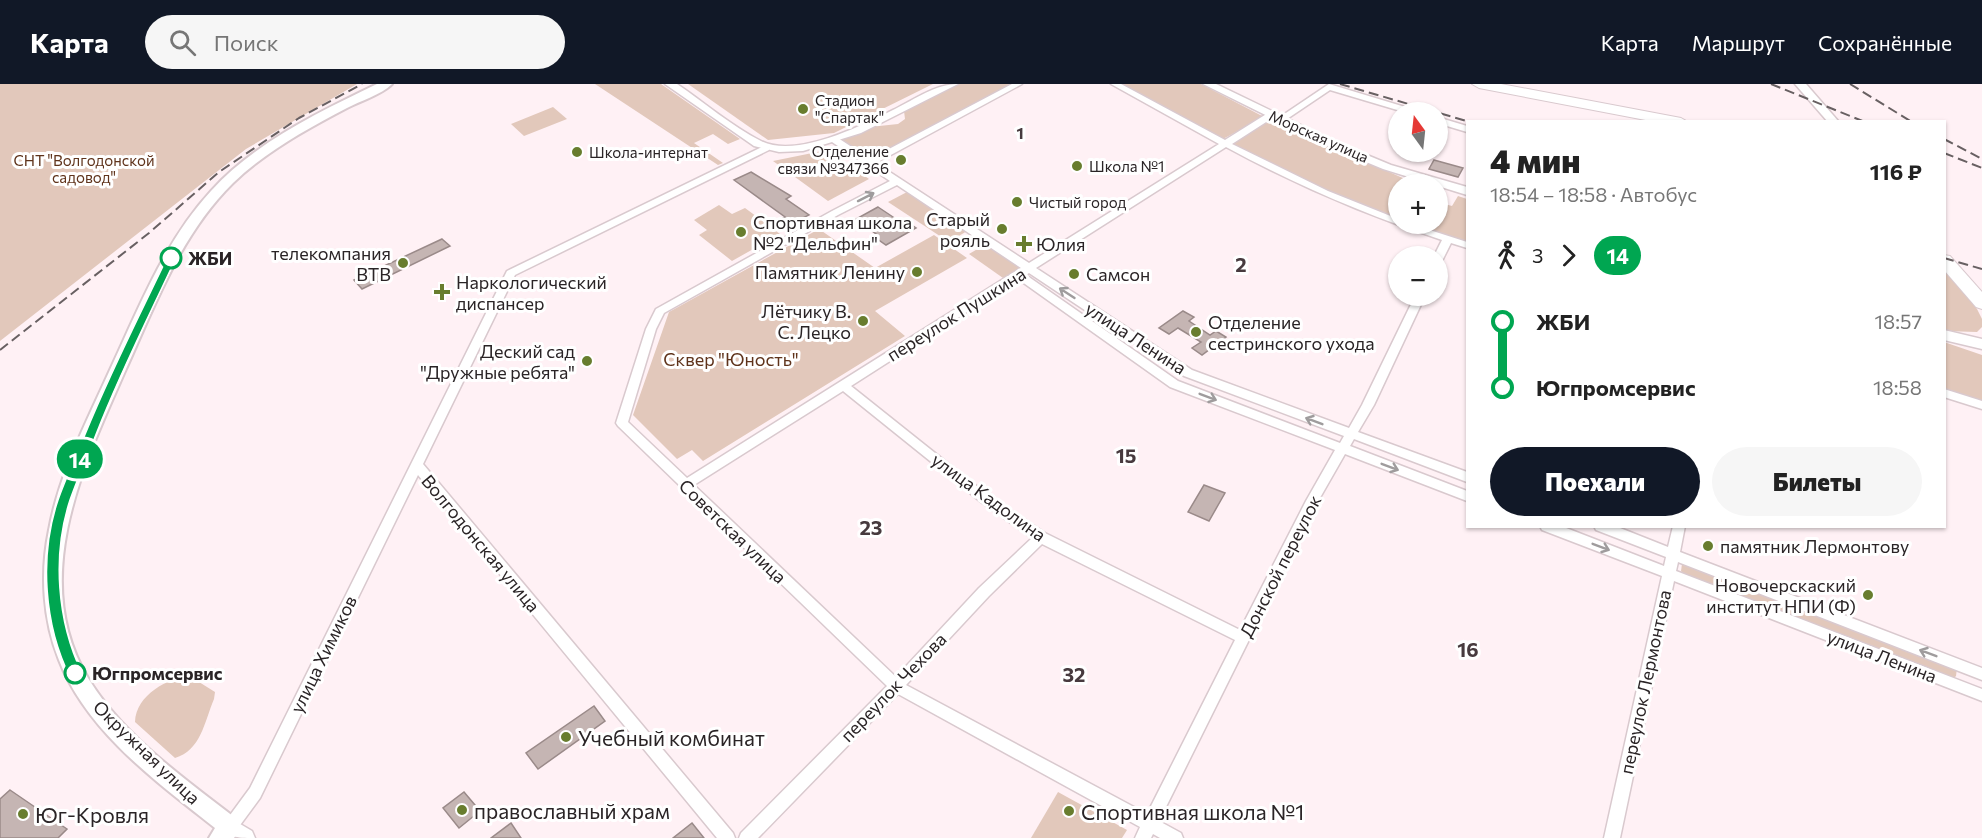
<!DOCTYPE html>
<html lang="ru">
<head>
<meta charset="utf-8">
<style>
  :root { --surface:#fff; --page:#f6f6f6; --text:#222; --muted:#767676; --accent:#111827 }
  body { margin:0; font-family:Commissioner,sans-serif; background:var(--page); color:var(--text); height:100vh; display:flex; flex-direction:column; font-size:22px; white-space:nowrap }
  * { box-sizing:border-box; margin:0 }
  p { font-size:20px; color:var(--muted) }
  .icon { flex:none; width:33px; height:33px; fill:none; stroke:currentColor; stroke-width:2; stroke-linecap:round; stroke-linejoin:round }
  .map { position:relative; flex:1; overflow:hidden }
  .panel { position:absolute; left:1466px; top:36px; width:480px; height:408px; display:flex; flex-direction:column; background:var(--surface); border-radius:0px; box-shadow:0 2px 4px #0004 }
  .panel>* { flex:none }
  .badge { padding:0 12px; border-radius:20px; font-size:21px; line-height:39px }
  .needle { width:39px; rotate:345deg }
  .fabs { position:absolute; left:1388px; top:18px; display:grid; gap:12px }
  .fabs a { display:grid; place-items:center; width:60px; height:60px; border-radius:50%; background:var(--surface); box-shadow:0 2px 4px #0004; font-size:30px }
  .map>.badge { position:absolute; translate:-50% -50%; box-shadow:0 0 0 3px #fff }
  .legs { display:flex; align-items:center; gap:9px; height:66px; padding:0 24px; font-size:20px }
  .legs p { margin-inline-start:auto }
  .headline { display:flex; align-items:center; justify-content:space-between; height:102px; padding:0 24px }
  h1 { font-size:33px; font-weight:800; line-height:45px }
  .action { display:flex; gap:12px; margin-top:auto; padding:12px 24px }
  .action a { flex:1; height:69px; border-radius:36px; background:var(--accent); color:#fff; font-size:24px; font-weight:800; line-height:69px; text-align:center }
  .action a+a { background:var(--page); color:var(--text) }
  ul { padding:0 24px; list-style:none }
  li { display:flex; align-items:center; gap:21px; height:66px; font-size:22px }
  li i { display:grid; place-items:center; width:9px; height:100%; margin:0 8px; background:currentColor }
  li i::after { content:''; width:15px; height:15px; margin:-8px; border:4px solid; border-radius:50%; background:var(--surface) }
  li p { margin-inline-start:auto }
  li:first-child i { background:linear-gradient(#0000 50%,currentColor 0) }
  li:last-child i { background:linear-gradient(currentColor 50%,#0000 0) }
  header { display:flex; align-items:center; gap:36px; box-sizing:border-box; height:84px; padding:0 30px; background:var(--accent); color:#fff }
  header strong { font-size:28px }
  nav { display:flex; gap:33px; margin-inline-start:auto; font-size:21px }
  .search { width:420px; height:54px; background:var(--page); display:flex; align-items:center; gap:15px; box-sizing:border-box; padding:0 21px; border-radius:33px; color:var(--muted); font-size:22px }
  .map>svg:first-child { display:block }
</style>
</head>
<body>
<header>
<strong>Карта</strong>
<div class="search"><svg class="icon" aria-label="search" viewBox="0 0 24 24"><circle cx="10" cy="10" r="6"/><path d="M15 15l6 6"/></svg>Поиск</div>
<nav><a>Карта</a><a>Маршрут</a><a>Сохранённые</a></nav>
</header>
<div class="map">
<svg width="1982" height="754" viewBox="0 0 1982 754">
  <rect width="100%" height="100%" fill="#fff1f5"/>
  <g fill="#e2c8bb">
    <polygon points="0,0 357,0 246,65 0,257"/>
    <polygon points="595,0 661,0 740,55 728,60 713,50 694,59 723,79 718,81"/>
    <polygon points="688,0 933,0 834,49 768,56"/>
    <polygon points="959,0 1015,0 869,76 840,57 870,43 898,40 905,35 904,27"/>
    <polygon points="1118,0 1201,0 1264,33 1223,55"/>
    <polygon points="553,23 567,35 524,52 511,40"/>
    <polygon points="1270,35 1414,99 1398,100 1398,137 1365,126 1231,61 1231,58"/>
    <polygon points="827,66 869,95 828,117 773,77"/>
    <polygon points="907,108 967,147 949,158 888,118"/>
    <polygon points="1458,112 1467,115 1467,158 1407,140 1437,140 1437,118 1452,122"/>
    <polygon points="719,121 732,130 745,124 780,150 732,177 699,151 707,146 694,136"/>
    <polygon points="819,145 875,184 934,151 967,174 875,227 905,252 703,377 692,366 677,375 633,331 669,228"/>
    <polygon points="986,160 1022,183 1003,194 969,170"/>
    <polygon points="1944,185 1977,225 1982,235 1982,243 1977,248 1944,247"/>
    <polygon points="1944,258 1982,271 1982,317 1944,305"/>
    <polygon points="1682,480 1957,584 1956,592 1952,596 1685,492 1681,487"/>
    <path d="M 191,593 L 215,608 L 214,615 C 204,639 201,666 175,674 L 135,638 C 136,611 168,593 191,593 Z"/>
    <polygon points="1058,708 1127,746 1122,754 1031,754"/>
  </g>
  <g fill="#c5b5b3" stroke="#9a8a89" stroke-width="1.5">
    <polygon points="1434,76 1463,84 1458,93 1429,85"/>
    <polygon points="751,88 791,112 786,115 809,131 781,145 773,140 785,133 734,96"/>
    <polygon points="878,123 899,137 903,135 916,144 886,161 873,152 876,150 856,135"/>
    <polygon points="442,155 450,162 362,205 354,196"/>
    <polygon points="1183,227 1194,233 1189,237 1210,251 1216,247 1226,253 1202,271 1192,264 1201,258 1178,244 1169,250 1159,244"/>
    <polygon points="1204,401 1225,409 1209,437 1188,428"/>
    <polygon points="594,622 605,637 538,685 526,669"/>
    <polygon points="10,706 67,745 58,754 0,754 0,715"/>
    <polygon points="464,708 480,727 459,744 443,724"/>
    <polygon points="511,739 521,754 491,754"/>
    <polygon points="692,739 704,754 673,754"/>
  </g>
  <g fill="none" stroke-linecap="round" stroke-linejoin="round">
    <g stroke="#d9c9ce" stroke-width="3">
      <g id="minor">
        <path d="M 1012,0 L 1022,0 L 876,79 L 1029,179 L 1219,60 L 1111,0 L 1121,0 L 1225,56 L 1268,29 L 1274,29 L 1274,33 L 1232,60 L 1328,107 L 1398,135 L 1398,140 L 1411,140 L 1467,158 L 1467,164 L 1451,159 L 1441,179 L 1437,180 L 1437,172 L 1434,172 L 1442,156 C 1368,132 1296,101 1226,63 L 1036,184 L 1192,286 L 1349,344 L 1362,321 L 1415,212 L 1425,212 L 1374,321 L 1358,348 L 1467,388 L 1467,398 L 1354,355 L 1350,362 L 1467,407 L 1467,417 L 1345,370 L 1317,419 L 1159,737 L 1181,749 L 1183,754 L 1160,754 L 1153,750 L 1151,754 L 1135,754 L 1140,743 L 898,610 L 758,754 L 739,754 L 741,749 L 887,602 L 618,342 L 616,339 L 646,245 L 656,225 L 832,127 L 890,97 L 832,58 L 832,54 L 838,54 L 870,75 ZM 897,101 L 1021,184 L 687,394 L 628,338 L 656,245 L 664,229 L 838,131 ZM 1029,189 L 1184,292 L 1344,352 L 1340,359 L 1178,297 L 1026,191 ZM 1018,195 L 1170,303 L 1335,366 L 1306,417 L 1240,546 L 1045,449 L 989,412 L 851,302 ZM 843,307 L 981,418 L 1032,454 L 979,504 L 896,593 L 694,401 ZM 1042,460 L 1235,556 L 1147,730 L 906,601 L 989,512 Z"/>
        <polygon points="1329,0 1415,26 1416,28 1404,28 1330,6 1284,37 1277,35"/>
        <polygon points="1437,33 1467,42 1467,48 1437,39"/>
        <polygon points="766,61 769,62 769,66 515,191 423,380 733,749 735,754 717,754 418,391 260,714 235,748 230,751 225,748 222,743 225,738 250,704 507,187"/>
        <polygon points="1944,305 1982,317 1982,325 1944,313"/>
        <polygon points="1540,442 1561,442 1664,482 1666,473 1596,446 1594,442 1615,442 1668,463 1673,442 1685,442 1680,468 1982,584 1982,596 1678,478 1676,487 1982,605 1982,617 1674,497 1620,754 1604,754 1662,492 1542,446"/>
      </g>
    </g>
    <g stroke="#d9c9ce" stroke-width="3">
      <g id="tertiary">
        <path d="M 665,0 L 677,0 C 704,18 731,42 761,57 C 796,75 863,41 895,25 C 915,15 936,0 958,0 L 861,49 L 803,67 L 779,68 L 754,62 Z"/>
        <polygon points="1203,0 1216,0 1338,59 1391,81 1467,103 1467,111 1383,85 1330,63"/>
        <polygon points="1795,0 1806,0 1839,38 1828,38"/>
        <polygon points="1944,246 1982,255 1982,265 1944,256"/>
        <path d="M 230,734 L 252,747 L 255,754 C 241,754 227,754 220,743 L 223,736 Z"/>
      </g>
    </g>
    <g stroke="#d9c9ce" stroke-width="4">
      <path id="secondary" d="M 377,0 L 392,0 C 381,11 360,17 347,24 C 307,45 265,68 233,99 C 181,150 155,221 126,285 C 84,380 28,495 88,594 C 123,652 185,695 238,736 L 241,743 L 234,754 L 209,754 L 215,744 C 157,698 87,648 59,576 C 43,536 40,489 49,446 C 59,390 86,339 109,288 C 138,226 164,158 211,107 C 254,59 319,28 377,0 Z"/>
    </g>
    <g stroke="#d9c9ce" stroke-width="2">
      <g id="primary">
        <polygon points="1472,0 1501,0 1681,34 1688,38 1656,38 1479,4"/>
        <polygon points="1944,171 1950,172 1982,208 1982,225 1976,223 1944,186"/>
      </g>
    </g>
    <use href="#minor" fill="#fff" fill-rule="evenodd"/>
    <use href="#tertiary" fill="#fff" fill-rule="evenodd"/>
    <use href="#secondary" fill="#fff" fill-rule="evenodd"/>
    <use href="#primary" fill="#fff" fill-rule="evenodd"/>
    <g stroke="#686062" stroke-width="2" stroke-dasharray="10 5" stroke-linecap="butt">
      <polyline points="1340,0 1470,38"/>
      <polyline points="1771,0 1865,38"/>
      <polyline points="1850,0 1912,38"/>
      <polyline points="1944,55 1982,75"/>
      <polyline points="1944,69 1982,84"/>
      <polyline points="1944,174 1982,185"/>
      <polyline points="0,266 149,149 219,88 299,34 362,0"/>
    </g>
  </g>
  <defs><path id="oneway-shaft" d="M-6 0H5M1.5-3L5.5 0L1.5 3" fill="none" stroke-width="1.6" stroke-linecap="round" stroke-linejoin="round" transform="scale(1.5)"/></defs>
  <g stroke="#9f9c9d">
    <use href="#oneway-shaft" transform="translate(866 113) rotate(-27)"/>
    <use href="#oneway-shaft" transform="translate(1067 209) rotate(-147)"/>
    <use href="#oneway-shaft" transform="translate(1208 313) rotate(21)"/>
    <use href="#oneway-shaft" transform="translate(1314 337) rotate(-159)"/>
    <use href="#oneway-shaft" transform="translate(1390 383) rotate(21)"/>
    <use href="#oneway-shaft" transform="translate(1601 463) rotate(21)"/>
    <use href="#oneway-shaft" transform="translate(1928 569) rotate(-159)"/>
  </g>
  <path fill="#00a651" stroke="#fff" stroke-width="1.5" d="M 171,171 L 176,174 C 149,232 120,289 97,348 C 88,371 78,393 70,416 C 52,471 57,537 82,589 L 75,595 L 70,593 C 44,541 39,472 58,416 C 66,393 77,370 86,348 C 110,289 139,232 167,174 Z"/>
  <g fill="#687d2e" stroke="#fff" stroke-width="2">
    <circle cx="803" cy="25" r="6"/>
    <circle cx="577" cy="68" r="6"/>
    <circle cx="901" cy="76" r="6"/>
    <circle cx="1077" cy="82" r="6"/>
    <circle cx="1017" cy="118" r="6"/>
    <circle cx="1002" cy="145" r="6"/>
    <circle cx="741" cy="148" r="6"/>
    <path d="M1021 151h6v6h6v6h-6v6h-6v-6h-6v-6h6z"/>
    <circle cx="403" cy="179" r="6"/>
    <circle cx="917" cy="188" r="6"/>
    <circle cx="1074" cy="190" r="6"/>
    <path d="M439 199h6v6h6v6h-6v6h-6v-6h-6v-6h6z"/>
    <circle cx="863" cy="237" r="6"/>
    <circle cx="1196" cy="248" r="6"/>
    <circle cx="587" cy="277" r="6"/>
    <circle cx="1708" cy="462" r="6"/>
    <circle cx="1868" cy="511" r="6"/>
    <circle cx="566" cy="653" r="6"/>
    <circle cx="462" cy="726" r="6"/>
    <circle cx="1069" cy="727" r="6"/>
    <circle cx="23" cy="730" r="6"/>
  </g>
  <g fill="#fff" stroke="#00a651" stroke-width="3">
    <circle cx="171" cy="174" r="10"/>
    <circle cx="75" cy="589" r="10"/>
  </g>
  <g text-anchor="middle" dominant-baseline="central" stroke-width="6" stroke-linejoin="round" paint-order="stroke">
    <g font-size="15" fill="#2a2426" stroke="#fff" text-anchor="start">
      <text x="815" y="16">Стадион<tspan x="815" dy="17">"Спартак"</tspan></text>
      <text x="889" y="67" text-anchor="end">Отделение<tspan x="889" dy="17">связи №347366</tspan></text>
      <text x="589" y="68">Школа-интернат</text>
      <text x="1089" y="82">Школа №1</text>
      <text x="1029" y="118">Чистый город</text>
    </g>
    <g font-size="15" fill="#2a2426" stroke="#fff">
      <text transform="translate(1319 52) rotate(24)">Морская улица</text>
    </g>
    <g font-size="15" fill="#5f331b" stroke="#fff">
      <text x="84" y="76">СНТ "Волгодонской<tspan x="84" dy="17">садовод"</tspan></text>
    </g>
    <g font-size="16" font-weight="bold" fill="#473a3e" stroke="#fff">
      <text x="1020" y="48">1</text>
    </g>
    <g font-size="18" fill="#2a2426" stroke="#fff" text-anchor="end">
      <text x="990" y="135">Старый<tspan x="990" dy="21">рояль</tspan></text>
      <text x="753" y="138" text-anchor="start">Спортивная школа<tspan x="753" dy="21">№2 "Дельфин"</tspan></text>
      <text x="1036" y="160" text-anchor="start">Юлия</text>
      <text x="391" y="169">телекомпания<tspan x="391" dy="21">ВТВ</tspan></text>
      <text x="905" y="188">Памятник Ленину</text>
      <text x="1086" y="190" text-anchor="start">Самсон</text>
      <text x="456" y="198" text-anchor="start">Наркологический<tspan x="456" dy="21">диспансер</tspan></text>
      <text x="851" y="227">Лётчику В.<tspan x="851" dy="21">С. Лецко</tspan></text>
      <text x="1208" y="238" text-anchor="start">Отделение<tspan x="1208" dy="21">сестринского ухода</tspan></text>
      <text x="575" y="267">Деский сад<tspan x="575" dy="21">"Дружные ребята"</tspan></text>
      <text x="1720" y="462" text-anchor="start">памятник Лермонтову</text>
      <text x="1856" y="501">Новочерскаский<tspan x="1856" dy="21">институт НПИ (Ф)</tspan></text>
    </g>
    <g font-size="18" font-weight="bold" fill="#2a2426" stroke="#fff" text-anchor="start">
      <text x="188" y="174">ЖБИ</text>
      <text x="92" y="589">Югпромсервис</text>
    </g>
    <g font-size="18" fill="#2a2426" stroke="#fff">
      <text transform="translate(956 230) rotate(-32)">переулок Пушкина</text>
      <text transform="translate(1136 254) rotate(33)">улица Ленина</text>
      <text transform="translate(989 413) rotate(36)">улица Кадолина</text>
      <text transform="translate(733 447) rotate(44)">Советская улица</text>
      <text transform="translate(481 459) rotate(50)">Волгодонская улица</text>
      <text transform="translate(1280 482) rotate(-63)">Донской переулок</text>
      <text transform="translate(323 570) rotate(-64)">улица Химиков</text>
      <text transform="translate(1882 572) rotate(21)">улица Ленина</text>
      <text transform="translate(1645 598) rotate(-78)">переулок Лермонтова</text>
      <text transform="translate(893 603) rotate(-46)">переулок Чехова</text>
      <text transform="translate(147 668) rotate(44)">Окружная улица</text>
    </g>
    <g font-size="18" fill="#5f331b" stroke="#fff">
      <text x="731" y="275">Сквер "Юность"</text>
    </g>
    <g font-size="20" font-weight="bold" fill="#473a3e" stroke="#fff">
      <text x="1241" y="180">2</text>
      <text x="1126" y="371">15</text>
      <text x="871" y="443">23</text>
      <text x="1468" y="565">16</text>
      <text x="1074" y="590">32</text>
    </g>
    <g font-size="21" fill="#2a2426" stroke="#fff" text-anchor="start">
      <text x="578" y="653">Учебный комбинат</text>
      <text x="474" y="726">православный храм</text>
      <text x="1081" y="727">Спортивная школа №1</text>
      <text x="35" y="730">Юг-Кровля</text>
    </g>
  </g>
</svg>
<div class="fabs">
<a><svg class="needle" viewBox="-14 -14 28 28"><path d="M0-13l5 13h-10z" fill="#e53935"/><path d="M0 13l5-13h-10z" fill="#767676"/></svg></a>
<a>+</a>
<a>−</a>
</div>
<b class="badge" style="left:80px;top:375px;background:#00a651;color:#fff">14</b>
<section class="panel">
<div class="headline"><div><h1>4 мин</h1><p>18:54 – 18:58 · Автобус</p></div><b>116 ₽</b></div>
<div class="legs"><svg class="icon" aria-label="walk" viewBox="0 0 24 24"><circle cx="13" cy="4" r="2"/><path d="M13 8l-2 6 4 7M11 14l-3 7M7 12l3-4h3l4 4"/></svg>3<svg class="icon" aria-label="forward" viewBox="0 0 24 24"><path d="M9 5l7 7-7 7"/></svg><b class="badge" style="background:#00a651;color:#fff">14</b></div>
<ul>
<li><i style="color:#00a651"></i><b>ЖБИ</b><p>18:57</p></li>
<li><i style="color:#00a651"></i><b>Югпромсервис</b><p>18:58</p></li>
</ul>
<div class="action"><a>Поехали</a><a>Билеты</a></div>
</section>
</div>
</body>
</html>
